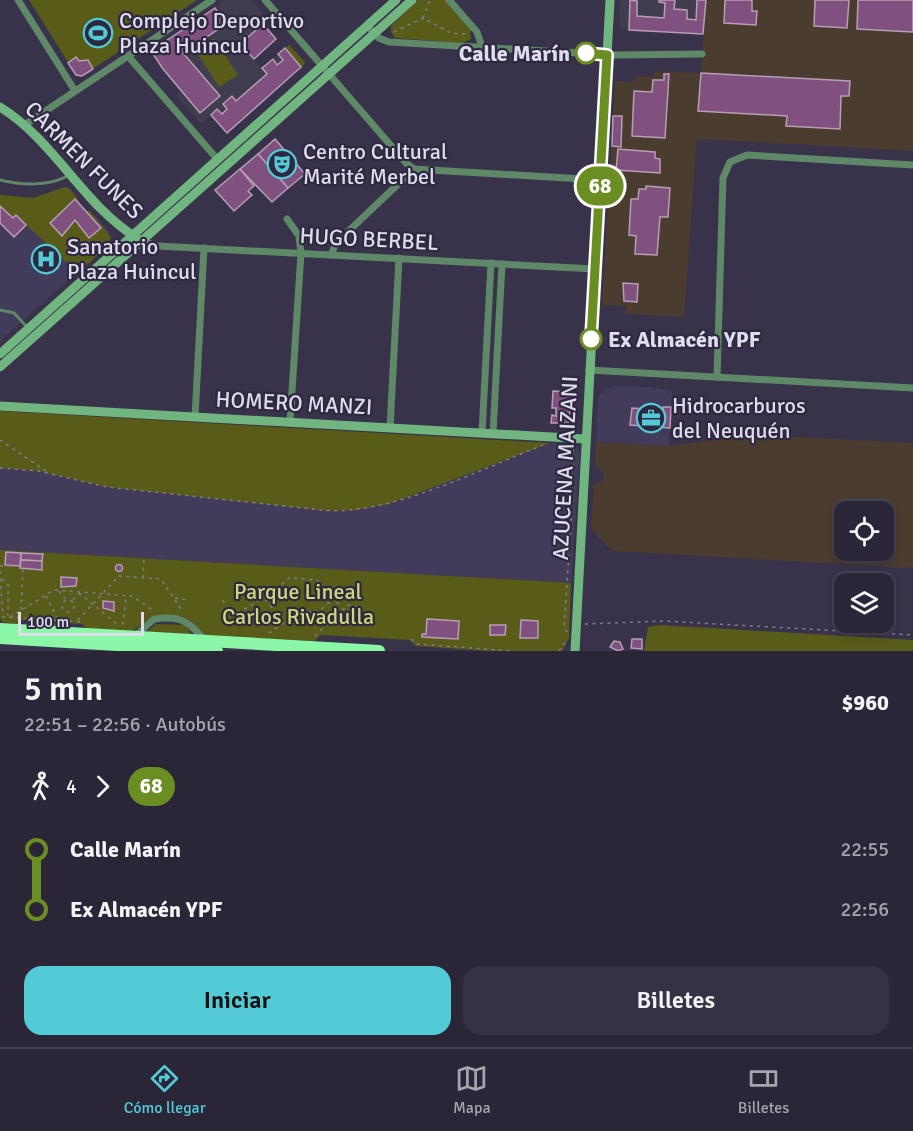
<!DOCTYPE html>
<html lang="es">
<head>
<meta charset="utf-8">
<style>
  :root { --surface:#2a2638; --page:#363243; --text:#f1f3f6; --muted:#a5a5ae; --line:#464353; --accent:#52cbd7 }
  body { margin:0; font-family:Signika,sans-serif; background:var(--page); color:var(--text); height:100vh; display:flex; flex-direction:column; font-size:22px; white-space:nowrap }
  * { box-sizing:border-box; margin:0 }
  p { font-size:20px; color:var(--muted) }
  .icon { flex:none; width:33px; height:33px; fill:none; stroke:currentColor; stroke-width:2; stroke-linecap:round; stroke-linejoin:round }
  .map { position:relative; height:651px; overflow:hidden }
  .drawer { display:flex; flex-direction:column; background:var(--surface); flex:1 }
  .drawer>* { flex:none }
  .badge { padding:0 12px; border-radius:20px; font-size:21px; line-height:39px }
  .buttons { position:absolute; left:834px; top:501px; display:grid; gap:12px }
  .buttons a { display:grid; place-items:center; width:60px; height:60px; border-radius:12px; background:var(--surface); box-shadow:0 3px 9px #0003,0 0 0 2px var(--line); font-size:30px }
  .scale { position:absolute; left:18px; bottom:15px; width:126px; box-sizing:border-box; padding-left:6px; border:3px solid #dfddec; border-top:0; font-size:16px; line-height:21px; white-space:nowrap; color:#dfddec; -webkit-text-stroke:4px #2e2941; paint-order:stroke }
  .map>.badge { position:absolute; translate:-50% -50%; box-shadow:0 0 0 3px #fff }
  .legs { display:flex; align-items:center; gap:9px; height:66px; padding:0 24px; font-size:20px }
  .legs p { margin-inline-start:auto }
  .headline { display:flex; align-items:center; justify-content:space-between; height:102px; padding:0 24px }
  h1 { font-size:33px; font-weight:600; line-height:45px }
  .cta { display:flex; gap:12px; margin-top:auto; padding:12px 24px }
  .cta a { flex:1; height:69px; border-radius:18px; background:var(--accent); color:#111; font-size:24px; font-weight:600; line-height:69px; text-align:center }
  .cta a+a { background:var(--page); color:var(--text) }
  ul { padding:0 24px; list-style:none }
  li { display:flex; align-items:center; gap:21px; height:60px; font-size:22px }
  li i { display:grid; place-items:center; width:9px; height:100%; margin:0 8px; background:currentColor }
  li i::after { content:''; width:15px; height:15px; margin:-8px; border:4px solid; border-radius:50%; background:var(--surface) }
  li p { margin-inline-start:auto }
  li:first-child i { background:linear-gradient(#0000 50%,currentColor 0) }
  li:last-child i { background:linear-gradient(currentColor 50%,#0000 0) }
  .menu { display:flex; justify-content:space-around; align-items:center; height:84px; border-top:2px solid var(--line); background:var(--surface); font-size:16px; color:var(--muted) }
  .menu a { display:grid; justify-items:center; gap:3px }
  .menu .on { color:var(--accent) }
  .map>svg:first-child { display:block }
</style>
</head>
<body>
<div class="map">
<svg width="913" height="651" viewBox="0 0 913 651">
  <rect width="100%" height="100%" fill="#38334b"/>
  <g fill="#423c5a">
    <polygon points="65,187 69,188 85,211 90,211 109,231 109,244 0,341 0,195 33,198"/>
    <polygon points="614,386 649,387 672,391 669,446 596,442 598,398 603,391"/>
    <polygon points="550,443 571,444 577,447 580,452 571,583 0,550 0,468 38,471 107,487 322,510 349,511 397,501"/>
  </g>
  <g fill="#4a3c2f" fill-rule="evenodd">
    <polygon points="706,0 913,0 913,151 697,139 684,317 626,314 626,306 602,305 609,191 615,186 615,175 610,171 615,81 635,82 635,76 653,77 654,71 701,73"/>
    <path d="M 721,433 L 913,443 L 913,568 L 612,551 L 591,529 L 594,484 L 603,481 L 604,472 L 595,467 L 596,442 L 669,446 L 720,439 ZM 844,512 L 884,512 L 884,550 L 844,550 Z"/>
  </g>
  <g fill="#3f3d4e">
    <polygon points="224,0 252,0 268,19 240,43 262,68 289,45 305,62 227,133 211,115 201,124 176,96 181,91 151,51 220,7 218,4"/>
    <polygon points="620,0 706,0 703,34 619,29"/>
  </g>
  <g fill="#595c19" fill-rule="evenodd">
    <polygon points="29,0 197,0 82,76 76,75"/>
    <polygon points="418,0 446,0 470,27 471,39 463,43 395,38 391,32 391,26"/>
    <polygon points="214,38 238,75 219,87 195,50"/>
    <polygon points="289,45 305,62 302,68 285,48"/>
    <path d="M 65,187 L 69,188 C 76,195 79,203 85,211 L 90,211 L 111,237 L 108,246 L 78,273 L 16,215 L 13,218 L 0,206 L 0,195 L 33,198 Z"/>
    <polygon points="0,411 550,443 389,504 356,510 328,511 107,487 38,471 0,468"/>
    <path d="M 0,550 L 571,583 L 569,638 L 562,651 L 488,651 L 416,646 L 410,640 L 321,635 L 314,641 L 207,636 L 188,619 L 180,616 L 154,615 L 133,631 L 87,629 L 82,624 L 55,622 L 57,627 L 51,627 L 48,621 L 19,620 L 21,625 L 2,622 L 0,618 ZM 6,552 L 43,554 L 42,569 L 5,565 ZM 62,577 L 77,578 L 76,586 L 61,587 ZM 427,619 L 459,621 L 458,639 L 422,637 L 422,634 L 426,634 ZM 521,621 L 538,621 L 538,638 L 520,638 ZM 490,625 L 505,625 L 505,635 L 490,635 Z"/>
    <polygon points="156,624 185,625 192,635 147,632"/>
    <polygon points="660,625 913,640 913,651 644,651 648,627"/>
  </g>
  <g fill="#80517f" stroke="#b69eb5" stroke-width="1.5">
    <polygon points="630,0 637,1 637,16 664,18 665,3 659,2 659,0 675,0 674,9 687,10 687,19 696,20 697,0 706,0 703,34 629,30"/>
    <polygon points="725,0 752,0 752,11 757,11 756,25 724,23"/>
    <polygon points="815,0 849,0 847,28 814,26"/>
    <polygon points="858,0 913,0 913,32 857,29"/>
    <polygon points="215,8 226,24 183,53 220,96 200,113 163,69 151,51"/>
    <polygon points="263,24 276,39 254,59 240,44"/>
    <polygon points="285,48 301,67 227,133 211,115 217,109 222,114 227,109 223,104 232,96 236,101 267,74 262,68 273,59 277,65 283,60 278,54"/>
    <polygon points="76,57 79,61 88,60 93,69 82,76 76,75 68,63"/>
    <polygon points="701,73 850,81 849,96 841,96 840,129 786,126 787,116 698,111"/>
    <polygon points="664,74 669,74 665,138 632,136 634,91 652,92 653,80 664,80"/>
    <polygon points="613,116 622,116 621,147 612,146"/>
    <polygon points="275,139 305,174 288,188 258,154"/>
    <polygon points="618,149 655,152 655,158 660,159 660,173 616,170"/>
    <polygon points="258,154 288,188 272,202 240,169"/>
    <polygon points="240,169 254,186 248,191 252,195 234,211 215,190"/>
    <polygon points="646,186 670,188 668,217 660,217 657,255 635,254 636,236 629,235 631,199 638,199 639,189 646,189"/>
    <polygon points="75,199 101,228 89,238 75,220 62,236 50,223"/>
    <polygon points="0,206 13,218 16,215 26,225 14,237 0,223"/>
    <polygon points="623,283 638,284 637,302 624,301"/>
    <polygon points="553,391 571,392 569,423 551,423 552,415 556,416 556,408 552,408"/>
    <polygon points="663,407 671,407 670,428 630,425 632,408 663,410"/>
    <polygon points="6,552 21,553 20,566 5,565"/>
    <polygon points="21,553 43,554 42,561 21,560"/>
    <polygon points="21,560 42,561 42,570 20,568"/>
    <circle cx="119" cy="568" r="3.5"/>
    <polygon points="61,577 77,578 76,586 61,587"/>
    <polygon points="103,601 114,602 114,611 103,608"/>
    <polygon points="427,619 459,621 458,639 422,637 422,634 426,634"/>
    <polygon points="521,620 538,621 538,638 520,638"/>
    <polygon points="490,625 506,625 505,635 490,635"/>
    <polygon points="632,639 642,639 642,649 631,648"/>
    <polygon points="614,641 620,642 623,649 618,651 610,647"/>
  </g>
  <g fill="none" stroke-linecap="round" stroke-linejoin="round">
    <g stroke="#807c90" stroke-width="1.5" stroke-dasharray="3 4.5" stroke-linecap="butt">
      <polyline points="423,18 430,0"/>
      <polyline points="394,32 423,18 451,33 466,34"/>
      <polyline points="0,440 49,473"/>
      <path d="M 0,468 L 38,471 L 107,487 L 322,510 C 386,517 482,469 543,445"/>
      <polyline points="0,566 13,566"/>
      <polyline points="0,571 3,617 84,622"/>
      <polyline points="143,578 144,558"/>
      <polyline points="2,579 8,584 8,616"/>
      <polyline points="256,588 284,622"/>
      <polyline points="59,591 65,599"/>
      <polyline points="79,593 118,625"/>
      <polyline points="46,596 58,620"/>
      <polyline points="175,598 188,600"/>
      <circle cx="68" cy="606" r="6"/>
      <polyline points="73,600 80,593"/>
      <path d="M 223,600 L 229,613 C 244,614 277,589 289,578 L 317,580 L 342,608"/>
      <polyline points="21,610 23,569"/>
      <polyline points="316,614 333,599"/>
      <polyline points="10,617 54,590 132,596 155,612"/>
      <polyline points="78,620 119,576 161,579 183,612"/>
      <polyline points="585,624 664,621 913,635"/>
      <polyline points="123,625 126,597"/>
      <polyline points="567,632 564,628 572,506 565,498 567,472 574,466 573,447"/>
      <path d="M 269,633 C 278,628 291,616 301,613 C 324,608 352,622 374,622"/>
      <polyline points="315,636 348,605 363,608"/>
      <polyline points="411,639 417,644 512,651"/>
      <polyline points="559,651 567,640"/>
    </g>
    <g stroke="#5e8867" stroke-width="3">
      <path d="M 0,180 C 21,185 50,187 69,175"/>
      <polyline points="0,310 14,313 27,327"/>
    </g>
    <g stroke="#5e8867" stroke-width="7">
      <polyline points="18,0 75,91"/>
      <polyline points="265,0 406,163 414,169 600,180"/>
      <polyline points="449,0 477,32 482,47"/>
      <polyline points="371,30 379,38 389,42 614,55 702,54"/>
      <polyline points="128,56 218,160"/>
      <polyline points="26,124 212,0"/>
      <polyline points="287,219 299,236 301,253 290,422"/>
      <polyline points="142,241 158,246 595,269"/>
      <polyline points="331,255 336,243 414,169"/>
      <polyline points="589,370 913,388"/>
      <polyline points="717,377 723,178 730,162 747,155 913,165"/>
      <polyline points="195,417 204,248"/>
      <polyline points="390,428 399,258"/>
      <polyline points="482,433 491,263"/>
      <polyline points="493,433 502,264"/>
      <path d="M 134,637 L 154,619 C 182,615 188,622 206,641"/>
    </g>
    <g stroke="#71b581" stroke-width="9">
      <path d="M 0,107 C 55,141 83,205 137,238"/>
      <polyline points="0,354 396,0"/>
      <polyline points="0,367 412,0"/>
      <polyline points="0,406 586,439"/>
      <polyline points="575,651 610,0"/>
    </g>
    <g stroke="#8bf7a6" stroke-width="12">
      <polyline points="0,629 379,651"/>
      <polyline points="0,638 217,651"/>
    </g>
  </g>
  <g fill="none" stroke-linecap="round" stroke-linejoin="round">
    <g stroke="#fff" stroke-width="14">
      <polyline id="line-1" points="586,53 607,55 591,339"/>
    </g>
    <use href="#line-1" stroke="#6b8e23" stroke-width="9"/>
  </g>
  <defs>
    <g id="stadium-ring" transform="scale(1.5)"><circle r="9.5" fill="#2e2941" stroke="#52cbd7" stroke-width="1.5"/><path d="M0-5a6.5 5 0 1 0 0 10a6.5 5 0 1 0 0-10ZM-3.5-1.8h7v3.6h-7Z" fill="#52cbd7"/></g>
    <g id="theatre-ring" transform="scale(1.5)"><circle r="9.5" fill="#2e2941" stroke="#52cbd7" stroke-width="1.5"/><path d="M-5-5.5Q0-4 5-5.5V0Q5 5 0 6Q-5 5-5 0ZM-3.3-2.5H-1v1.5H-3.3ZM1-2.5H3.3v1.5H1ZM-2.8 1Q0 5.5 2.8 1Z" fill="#52cbd7"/></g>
    <g id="hospital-ring" transform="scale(1.5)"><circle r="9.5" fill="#2e2941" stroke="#52cbd7" stroke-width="1.5"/><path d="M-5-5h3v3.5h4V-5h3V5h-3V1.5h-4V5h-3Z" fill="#52cbd7"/></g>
    <g id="office-ring" transform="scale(1.5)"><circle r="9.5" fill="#2e2941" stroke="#52cbd7" stroke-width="1.5"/><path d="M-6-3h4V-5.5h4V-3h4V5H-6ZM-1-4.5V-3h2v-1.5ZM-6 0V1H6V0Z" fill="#52cbd7"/></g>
  </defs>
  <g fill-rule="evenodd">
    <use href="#stadium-ring" x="98" y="33"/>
    <use href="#theatre-ring" x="282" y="164"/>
    <use href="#hospital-ring" x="46" y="259"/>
    <use href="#office-ring" x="651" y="418"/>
  </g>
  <g fill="#fff" stroke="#6b8e23" stroke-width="3">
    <circle cx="586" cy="53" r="10"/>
    <circle cx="591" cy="339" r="10"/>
  </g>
  <g text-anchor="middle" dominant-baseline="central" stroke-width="4.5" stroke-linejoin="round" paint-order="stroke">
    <g font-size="22" fill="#dfddec" stroke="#2e2941" text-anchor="start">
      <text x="119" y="20">Complejo Deportivo<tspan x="119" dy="25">Plaza Huincul</tspan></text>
      <text x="303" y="151">Centro Cultural<tspan x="303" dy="25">Marité Merbel</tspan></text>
      <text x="67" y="246">Sanatorio<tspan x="67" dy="25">Plaza Huincul</tspan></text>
      <text x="672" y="405">Hidrocarburos<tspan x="672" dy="25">del Neuquén</tspan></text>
    </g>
    <g font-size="22" font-weight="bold" fill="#dfddec" stroke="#2e2941" text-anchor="end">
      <text x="570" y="53">Calle Marín</text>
      <text x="608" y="339" text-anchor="start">Ex Almacén YPF</text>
    </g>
    <g font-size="22" fill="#dfddec" stroke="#2e2941">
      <text transform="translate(84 160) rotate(45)">CARMEN FUNES</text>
      <text transform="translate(369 239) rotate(3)">HUGO BERBEL</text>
      <text transform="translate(294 403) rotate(3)">HOMERO MANZI</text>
      <text transform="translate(565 468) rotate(-87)">AZUCENA MAIZANI</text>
    </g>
    <g font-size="22" fill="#d1d777" stroke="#2e2941">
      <text x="298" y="591">Parque Lineal<tspan x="298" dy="25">Carlos Rivadulla</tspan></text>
    </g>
  </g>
</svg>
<div class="buttons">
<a><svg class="icon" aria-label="locate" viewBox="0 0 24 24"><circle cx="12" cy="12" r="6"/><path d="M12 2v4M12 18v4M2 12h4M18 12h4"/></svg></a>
<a><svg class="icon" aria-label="layers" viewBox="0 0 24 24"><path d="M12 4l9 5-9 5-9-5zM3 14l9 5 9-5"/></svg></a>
</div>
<div class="scale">100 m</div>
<b class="badge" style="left:600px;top:186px;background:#6b8e23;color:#fff">68</b>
</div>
<section class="drawer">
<div class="headline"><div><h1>5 min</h1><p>22:51 – 22:56 · Autobús</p></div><b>$960</b></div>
<div class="legs"><svg class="icon" aria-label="walk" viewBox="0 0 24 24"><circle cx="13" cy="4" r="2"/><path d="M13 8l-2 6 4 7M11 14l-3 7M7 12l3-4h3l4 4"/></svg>4<svg class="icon" aria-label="forward" viewBox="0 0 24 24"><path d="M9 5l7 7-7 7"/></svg><b class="badge" style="background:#6b8e23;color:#fff">68</b></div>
<ul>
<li><i style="color:#6b8e23"></i><b>Calle Marín</b><p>22:55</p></li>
<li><i style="color:#6b8e23"></i><b>Ex Almacén YPF</b><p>22:56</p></li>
</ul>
<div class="cta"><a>Iniciar</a><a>Billetes</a></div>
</section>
<nav class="menu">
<a class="on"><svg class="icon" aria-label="directions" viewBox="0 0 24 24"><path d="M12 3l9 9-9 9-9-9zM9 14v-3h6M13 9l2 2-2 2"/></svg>Cómo llegar</a>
<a><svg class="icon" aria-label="map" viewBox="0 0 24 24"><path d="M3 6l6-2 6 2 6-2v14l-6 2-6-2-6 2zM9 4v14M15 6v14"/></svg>Mapa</a>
<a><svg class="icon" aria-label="tickets" viewBox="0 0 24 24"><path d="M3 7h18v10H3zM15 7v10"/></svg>Billetes</a>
</nav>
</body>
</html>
